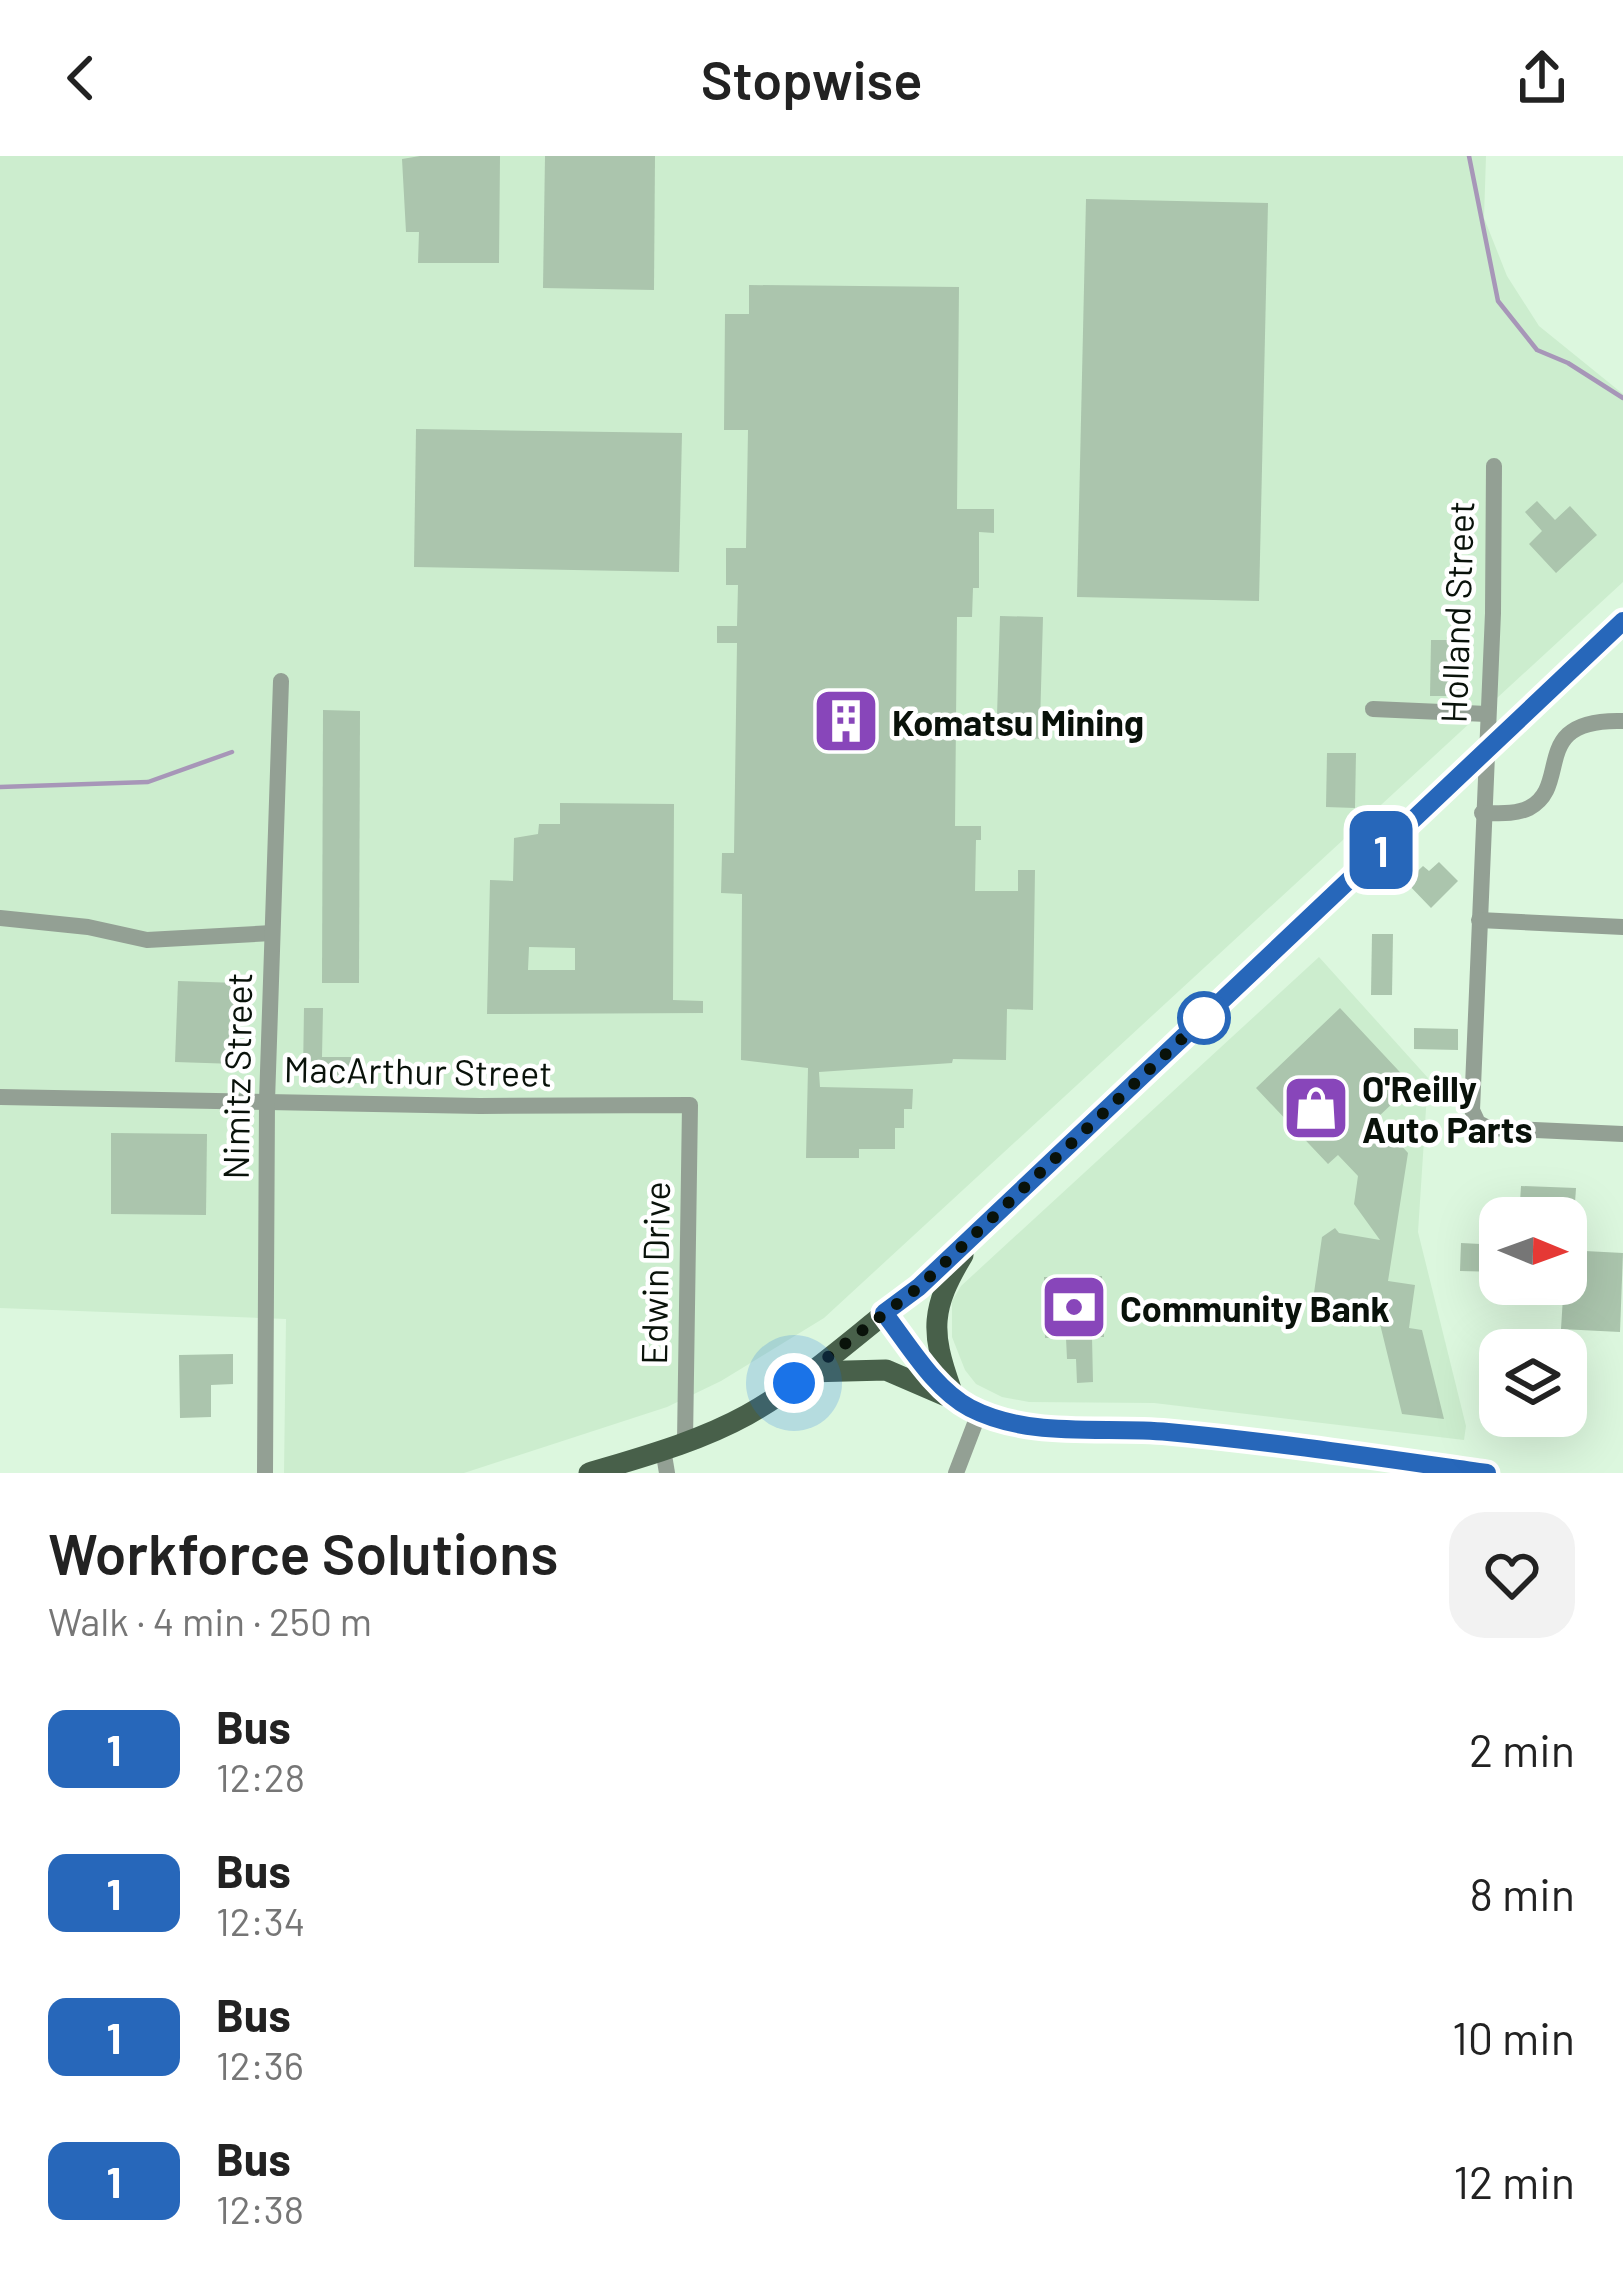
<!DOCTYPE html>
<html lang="en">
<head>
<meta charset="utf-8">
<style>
  :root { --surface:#fff; --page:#f2f2f2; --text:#222; --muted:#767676 }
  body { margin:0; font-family:Barlow,sans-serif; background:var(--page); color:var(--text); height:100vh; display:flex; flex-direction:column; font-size:45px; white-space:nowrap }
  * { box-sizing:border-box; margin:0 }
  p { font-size:39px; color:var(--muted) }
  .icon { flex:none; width:66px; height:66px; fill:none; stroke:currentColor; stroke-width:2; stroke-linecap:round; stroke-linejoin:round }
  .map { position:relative; height:1317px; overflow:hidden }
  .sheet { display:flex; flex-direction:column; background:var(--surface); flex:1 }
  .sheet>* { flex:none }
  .badge { padding:0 24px; border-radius:18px; font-size:42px; line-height:78px }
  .needle { width:78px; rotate:91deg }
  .buttons { position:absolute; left:1479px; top:1041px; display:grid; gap:24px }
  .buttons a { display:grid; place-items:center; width:108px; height:108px; border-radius:24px; background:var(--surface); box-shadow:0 12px 48px #0002; font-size:60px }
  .you { position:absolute; width:60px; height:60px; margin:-30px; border:9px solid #fff; border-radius:50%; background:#1a73e8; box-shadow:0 0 0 18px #1a73e833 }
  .map>.badge { position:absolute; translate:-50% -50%; box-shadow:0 0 0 6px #fff }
  .round { display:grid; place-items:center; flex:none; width:126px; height:126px; border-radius:36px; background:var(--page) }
  .head { display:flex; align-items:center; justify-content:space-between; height:204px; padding:0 48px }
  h1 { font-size:57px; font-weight:600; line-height:90px }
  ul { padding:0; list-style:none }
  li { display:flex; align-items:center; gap:36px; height:144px; padding:0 48px }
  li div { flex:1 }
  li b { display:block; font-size:45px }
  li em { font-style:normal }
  li .badge { min-width:132px; font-weight:700; text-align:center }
  header { display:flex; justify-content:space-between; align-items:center; height:156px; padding:0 48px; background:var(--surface); font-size:54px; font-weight:600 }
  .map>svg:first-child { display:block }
</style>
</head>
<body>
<header><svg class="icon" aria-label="back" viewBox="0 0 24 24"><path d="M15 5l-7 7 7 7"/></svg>Stopwise<svg class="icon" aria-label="share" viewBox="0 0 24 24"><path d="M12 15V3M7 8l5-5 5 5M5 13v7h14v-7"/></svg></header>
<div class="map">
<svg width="1623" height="1317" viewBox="0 0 1623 1317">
  <rect width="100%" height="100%" fill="#dcf7de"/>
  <g fill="#ccedce">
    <polygon points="0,0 1486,0 1484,62 1507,120 1539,170 1623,238 1623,426 824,1162 721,1225 667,1251 464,1317 284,1317 286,1163 0,1152"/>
    <polygon points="1319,801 1428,922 1418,1076 1466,1270 1464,1284 1154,1247 1029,1246 1002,1241 976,1228 965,1214 952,1181 952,1145 961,1130"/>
  </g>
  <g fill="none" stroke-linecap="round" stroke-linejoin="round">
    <g stroke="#a796b8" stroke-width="4.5">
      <polyline points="1469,0 1498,145 1537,194 1568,207 1623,242"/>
      <polyline points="0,631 148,626 232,596"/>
    </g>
  </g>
  <g fill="#abc5ad" fill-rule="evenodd">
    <polygon points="420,0 500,0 499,107 418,107 419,76 406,76 402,3"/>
    <polygon points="545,0 655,0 654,134 543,132"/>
    <polygon points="1086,43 1268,47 1259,445 1077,441"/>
    <polygon points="749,129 959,131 957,353 994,353 994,377 979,376 979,432 973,432 972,461 957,461 955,670 981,670 981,684 976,684 975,735 1018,735 1018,714 1035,714 1033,854 1007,853 1006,904 953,903 952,907 819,916 820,931 913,933 912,953 904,953 904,972 895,972 895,993 859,993 859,1002 806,1002 808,912 741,904 742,738 721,737 722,697 734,697 737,487 717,487 717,470 737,470 738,429 726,429 726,392 746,392 748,274 724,274 725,158 749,158"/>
    <polygon points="416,273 682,277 679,416 414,411"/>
    <polygon points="1537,345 1555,364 1570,350 1597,379 1556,417 1529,388 1542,375 1525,356"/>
    <polygon points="1000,460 1043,461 1040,568 1044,568 1044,583 1023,582 1023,560 997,560"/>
    <polygon points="1431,484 1461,484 1460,540 1430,540"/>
    <polygon points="323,554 360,555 359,827 322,827"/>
    <polygon points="1327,597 1356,597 1355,652 1326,651"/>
    <path d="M 560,647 L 674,648 L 673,844 L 703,845 L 703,857 L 487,858 L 490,724 L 513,725 L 514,682 L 538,678 L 539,668 L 560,668 ZM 529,791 L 575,792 L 575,814 L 528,814 Z"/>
    <polygon points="1439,706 1458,725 1431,752 1406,726 1423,710 1429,715"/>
    <polygon points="1372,778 1393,778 1392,839 1371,839"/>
    <polygon points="178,825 238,827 236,908 175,906"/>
    <polygon points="304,852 323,852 322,901 351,901 351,919 303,918"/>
    <polygon points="1340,852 1412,929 1377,962 1408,997 1388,1125 1415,1129 1409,1172 1422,1174 1444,1263 1402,1258 1380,1168 1311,1158 1322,1081 1335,1072 1339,1077 1380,1084 1354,1048 1358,1020 1338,999 1328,1008 1256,932"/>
    <polygon points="1414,872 1458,873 1458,894 1414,893"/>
    <polygon points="111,977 207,978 206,1059 111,1058"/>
    <polygon points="1521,1030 1576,1032 1574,1062 1519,1062"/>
    <polygon points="1461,1087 1500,1089 1500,1116 1460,1115"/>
    <polygon points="1566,1094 1623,1097 1620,1176 1561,1173"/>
    <polygon points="1102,1120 1104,1181 1092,1181 1093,1226 1077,1227 1076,1203 1067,1203 1066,1182 1045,1182 1044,1121"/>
    <polygon points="233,1198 233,1228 211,1229 211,1261 180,1262 179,1199"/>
  </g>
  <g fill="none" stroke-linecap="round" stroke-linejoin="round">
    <g stroke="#93a094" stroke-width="16">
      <polyline points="1494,310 1493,457 1472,954 1478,967 1488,972 1623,978"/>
      <polyline points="1373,553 1487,558"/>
      <path d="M 1482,657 C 1497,657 1515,659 1529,652 C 1573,629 1527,562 1623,565"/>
      <polyline points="0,762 88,771 147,784 272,777"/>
      <polyline points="1479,764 1623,771"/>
      <polyline points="0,941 480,950 690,949 685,1286"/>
      <polyline points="663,1293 667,1317"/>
      <polyline points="265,1317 267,945 281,525"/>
      <polyline points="956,1317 979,1257"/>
    </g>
    <g stroke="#48604a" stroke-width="21">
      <path d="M 884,1157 C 909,1189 934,1233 970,1252 C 1032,1284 1110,1270 1178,1277 C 1282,1287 1385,1303 1488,1317"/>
      <polyline points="808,1216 886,1214 944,1239"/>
      <path d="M 951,1233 C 930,1175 931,1152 963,1099"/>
      <path d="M 589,1317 C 642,1301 698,1286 747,1259 C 808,1225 862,1173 919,1131 L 1623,465"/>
    </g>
  </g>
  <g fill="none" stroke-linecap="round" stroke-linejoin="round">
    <g stroke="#fff" stroke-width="27">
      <path id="line" d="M 1487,1317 C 1381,1302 1275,1286 1168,1276 C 1103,1270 1030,1283 970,1252 C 934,1233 909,1189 884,1157 L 919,1131 L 1623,465"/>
    </g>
    <use href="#line" stroke="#2767ba" stroke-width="18"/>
    <polyline stroke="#09120a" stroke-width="12" stroke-dasharray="0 21.6" points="794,1227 919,1131 1204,862"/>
  </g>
  <defs>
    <g id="building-square" transform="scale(3.45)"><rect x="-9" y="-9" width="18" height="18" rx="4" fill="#8846ba" stroke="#fff"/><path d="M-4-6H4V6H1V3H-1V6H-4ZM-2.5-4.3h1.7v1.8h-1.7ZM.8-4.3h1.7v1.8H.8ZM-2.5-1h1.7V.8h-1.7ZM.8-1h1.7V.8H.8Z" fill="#fff"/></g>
    <g id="shop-square" transform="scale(3.45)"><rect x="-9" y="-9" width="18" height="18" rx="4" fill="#8846ba" stroke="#fff"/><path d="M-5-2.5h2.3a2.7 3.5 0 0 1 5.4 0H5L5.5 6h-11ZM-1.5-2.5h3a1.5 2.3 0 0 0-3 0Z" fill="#fff"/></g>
    <g id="bank-square" transform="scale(3.45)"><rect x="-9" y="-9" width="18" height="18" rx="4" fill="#8846ba" stroke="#fff"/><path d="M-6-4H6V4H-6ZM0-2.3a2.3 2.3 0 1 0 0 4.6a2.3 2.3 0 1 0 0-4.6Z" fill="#fff"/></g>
  </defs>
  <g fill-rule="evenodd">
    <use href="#building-square" x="846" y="565"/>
    <use href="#shop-square" x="1316" y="952"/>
    <use href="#bank-square" x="1074" y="1151"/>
  </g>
  <circle fill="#fff" stroke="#2767ba" stroke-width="6" cx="1204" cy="862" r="24"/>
  <g text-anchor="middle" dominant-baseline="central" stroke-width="9" stroke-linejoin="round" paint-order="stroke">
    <g font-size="36" fill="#09120a" stroke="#fff">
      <text transform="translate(1456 456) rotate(-88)">Holland Street</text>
      <text transform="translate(418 914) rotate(1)">MacArthur Street</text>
      <text transform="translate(236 920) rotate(-89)">Nimitz Street</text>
      <text transform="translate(654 1117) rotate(-89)">Edwin Drive</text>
    </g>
    <g font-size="36" font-weight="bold" fill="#09120a" stroke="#fff" text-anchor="start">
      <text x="892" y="565">Komatsu Mining</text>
      <text x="1362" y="931">O'Reilly<tspan x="1362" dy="41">Auto Parts</tspan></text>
      <text x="1120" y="1151">Community Bank</text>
    </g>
  </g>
</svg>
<div class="buttons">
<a><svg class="needle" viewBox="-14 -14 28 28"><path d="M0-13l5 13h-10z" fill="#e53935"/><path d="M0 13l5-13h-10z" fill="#767676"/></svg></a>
<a><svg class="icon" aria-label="layers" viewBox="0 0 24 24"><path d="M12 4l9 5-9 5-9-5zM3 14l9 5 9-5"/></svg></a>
</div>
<div class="you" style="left:794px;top:1227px"></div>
<b class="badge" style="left:1381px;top:694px;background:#2767ba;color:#fff">1</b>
</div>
<section class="sheet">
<div class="head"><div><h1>Workforce Solutions</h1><p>Walk · 4 min · 250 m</p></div><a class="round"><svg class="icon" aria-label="heart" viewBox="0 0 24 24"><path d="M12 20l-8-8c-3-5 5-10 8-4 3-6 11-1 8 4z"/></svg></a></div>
<ul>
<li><span class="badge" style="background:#2767ba;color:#fff">1</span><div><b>Bus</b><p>12:28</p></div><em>2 min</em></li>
<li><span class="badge" style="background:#2767ba;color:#fff">1</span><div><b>Bus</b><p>12:34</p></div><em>8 min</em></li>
<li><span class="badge" style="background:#2767ba;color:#fff">1</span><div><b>Bus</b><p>12:36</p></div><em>10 min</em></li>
<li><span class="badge" style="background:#2767ba;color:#fff">1</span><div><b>Bus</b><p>12:38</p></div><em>12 min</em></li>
</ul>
</section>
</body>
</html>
